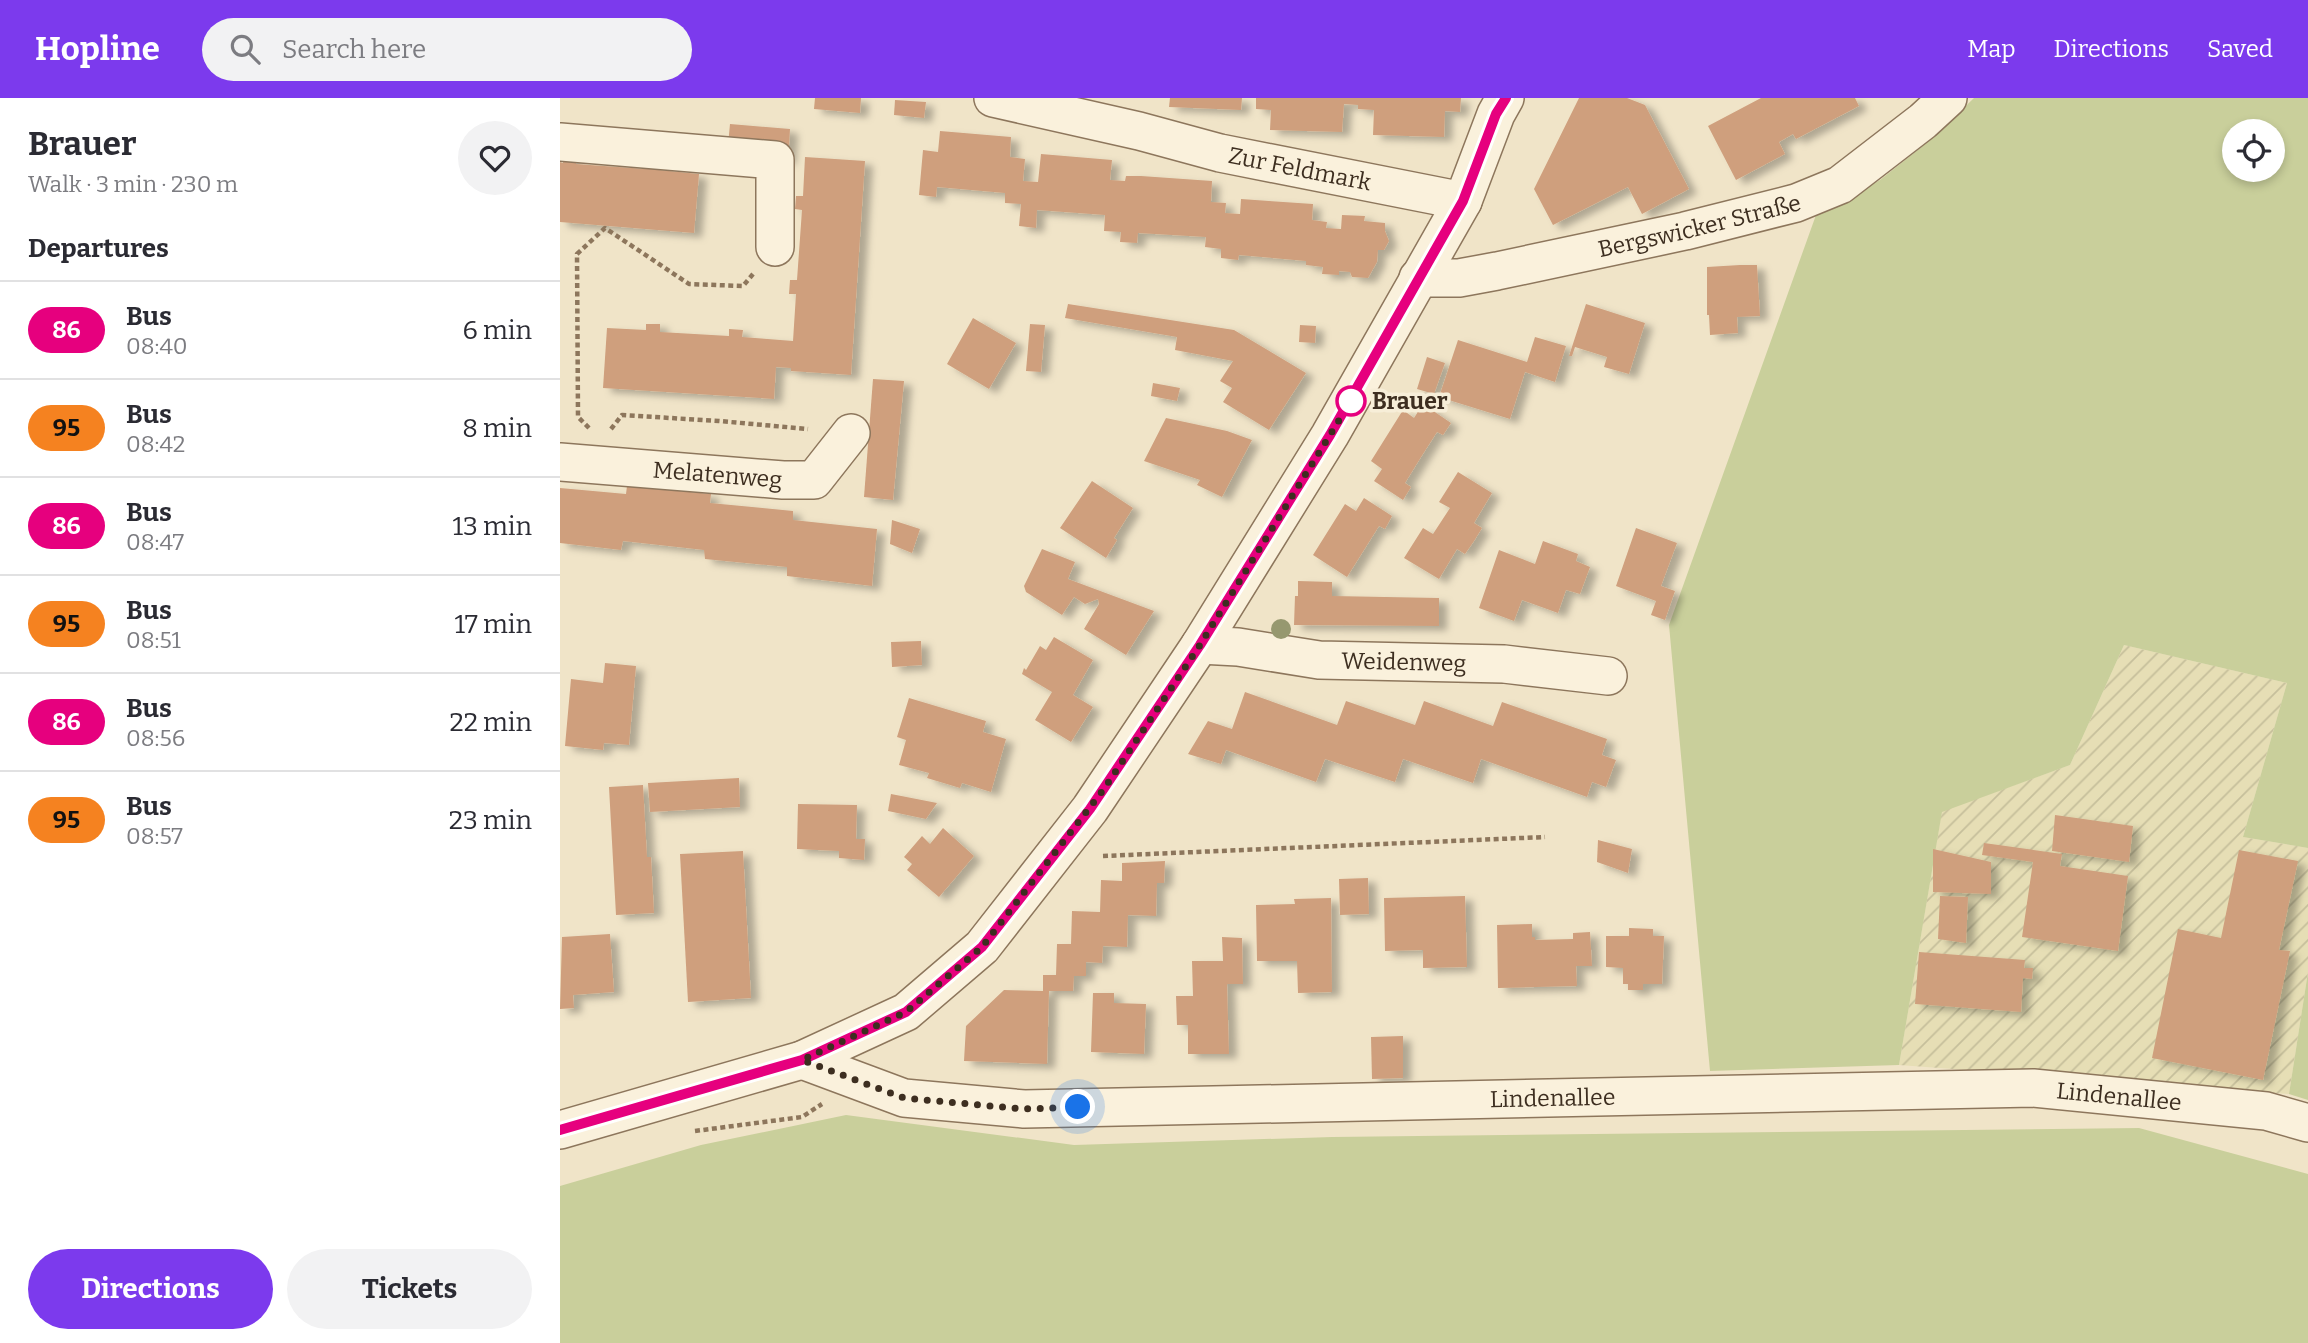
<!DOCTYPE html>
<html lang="en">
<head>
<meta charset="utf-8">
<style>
  :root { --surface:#fff; --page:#f2f2f3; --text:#2b2b33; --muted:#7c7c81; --line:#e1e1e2; --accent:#7c3aed }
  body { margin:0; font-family:Bitter,serif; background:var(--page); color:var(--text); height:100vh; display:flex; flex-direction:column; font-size:26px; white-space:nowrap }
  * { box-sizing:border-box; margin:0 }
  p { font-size:23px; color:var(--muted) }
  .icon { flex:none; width:38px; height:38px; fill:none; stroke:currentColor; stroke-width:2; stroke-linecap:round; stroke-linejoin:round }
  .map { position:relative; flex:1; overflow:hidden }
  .drawer { display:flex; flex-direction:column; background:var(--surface); width:560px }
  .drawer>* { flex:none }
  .badge { padding:0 14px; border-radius:23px; font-size:24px; line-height:46px }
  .fabs { position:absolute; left:1662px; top:21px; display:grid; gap:14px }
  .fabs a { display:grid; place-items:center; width:63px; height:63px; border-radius:50%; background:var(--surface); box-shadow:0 4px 10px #0003; font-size:35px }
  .you { position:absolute; width:35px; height:35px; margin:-18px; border:5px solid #fff; border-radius:50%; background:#1a73e8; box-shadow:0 0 0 10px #1a73e833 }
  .map>.badge { position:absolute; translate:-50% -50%; box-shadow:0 0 0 4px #fff }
  h2 { padding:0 28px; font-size:26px; line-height:63px }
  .round { display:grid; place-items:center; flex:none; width:74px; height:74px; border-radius:37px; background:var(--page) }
  .headline { display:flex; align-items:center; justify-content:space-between; height:119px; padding:0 28px }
  h1 { font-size:33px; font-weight:700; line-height:52px }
  .action { display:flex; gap:14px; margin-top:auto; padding:14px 28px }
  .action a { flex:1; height:80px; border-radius:42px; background:var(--accent); color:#fff; font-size:28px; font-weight:700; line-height:80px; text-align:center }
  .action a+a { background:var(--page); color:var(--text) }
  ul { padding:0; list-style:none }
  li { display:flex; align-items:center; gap:21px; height:98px; padding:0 28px; border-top:2px solid var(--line) }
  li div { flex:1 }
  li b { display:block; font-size:26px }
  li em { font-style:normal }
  li .badge { min-width:77px; font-weight:700; text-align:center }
  header { display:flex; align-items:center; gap:42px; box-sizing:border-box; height:98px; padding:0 35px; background:var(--accent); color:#fff }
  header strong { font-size:33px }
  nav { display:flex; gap:38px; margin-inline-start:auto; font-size:24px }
  .search { width:490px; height:63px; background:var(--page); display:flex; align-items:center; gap:18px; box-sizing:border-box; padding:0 24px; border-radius:38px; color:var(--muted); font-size:26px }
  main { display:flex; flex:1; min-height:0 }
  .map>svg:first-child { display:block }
</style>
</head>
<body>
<header>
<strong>Hopline</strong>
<div class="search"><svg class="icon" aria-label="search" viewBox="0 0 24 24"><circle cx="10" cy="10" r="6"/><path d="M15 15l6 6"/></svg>Search here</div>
<nav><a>Map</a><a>Directions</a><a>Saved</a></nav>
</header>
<main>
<section class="drawer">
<div class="headline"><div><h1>Brauer</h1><p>Walk · 3 min · 230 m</p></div><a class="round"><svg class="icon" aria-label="heart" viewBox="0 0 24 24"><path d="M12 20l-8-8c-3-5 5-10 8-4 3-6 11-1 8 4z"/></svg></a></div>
<h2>Departures</h2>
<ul>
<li><span class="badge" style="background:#e6007e;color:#fff">86</span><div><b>Bus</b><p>08:40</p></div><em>6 min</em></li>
<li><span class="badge" style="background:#f58220;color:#111">95</span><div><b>Bus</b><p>08:42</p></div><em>8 min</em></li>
<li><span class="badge" style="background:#e6007e;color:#fff">86</span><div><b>Bus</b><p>08:47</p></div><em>13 min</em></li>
<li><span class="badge" style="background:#f58220;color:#111">95</span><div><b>Bus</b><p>08:51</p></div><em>17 min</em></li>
<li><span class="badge" style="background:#e6007e;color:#fff">86</span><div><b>Bus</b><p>08:56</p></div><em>22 min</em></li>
<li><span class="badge" style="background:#f58220;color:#111">95</span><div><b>Bus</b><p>08:57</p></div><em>23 min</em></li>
</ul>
<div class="action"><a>Directions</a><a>Tickets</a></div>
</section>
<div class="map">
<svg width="1748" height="1245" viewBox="0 0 1748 1245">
  <defs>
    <pattern id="farmland-furrows" width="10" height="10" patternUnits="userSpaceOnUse" patternTransform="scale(1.75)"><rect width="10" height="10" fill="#e6deb5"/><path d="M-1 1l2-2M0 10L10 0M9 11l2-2" fill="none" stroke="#c6bf9b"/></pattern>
    <filter id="shadow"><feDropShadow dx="8" dy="4.5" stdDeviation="3.5" flood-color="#0004"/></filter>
  </defs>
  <rect width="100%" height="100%" fill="#f0e4c8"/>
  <polygon fill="url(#farmland-furrows)" points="1564,547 1727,585 1683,739 1748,750 1748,874 1729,996 1339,967 1382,713 1510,667"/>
  <g fill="#c9cf9b" fill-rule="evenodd">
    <path d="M 1414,0 L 1748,0 L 1748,750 L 1683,739 L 1727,585 L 1564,547 L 1510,667 L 1382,714 L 1339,967 L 1150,973 L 1109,527 L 1256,117 L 1320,82 L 1374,39 ZM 1675,33 L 1713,33 L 1713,72 L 1675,72 Z"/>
    <polygon points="1748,874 1748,1002 1729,996"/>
    <polygon points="286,1017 514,1047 772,1039 1579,1030 1748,1076 1748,1245 0,1245 0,1088 141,1047"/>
  </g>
  <g fill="#cf9f7d" filter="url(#shadow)">
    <polygon points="255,0 301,0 300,15 254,11"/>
    <polygon points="610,0 682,0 681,12 609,9"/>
    <polygon points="696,0 901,0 900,14 885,13 884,39 813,37 814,12 798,11 798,7 784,6 782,34 710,32 711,12 696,11"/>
    <polygon points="1019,0 1067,0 1085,7 1129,91 1082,116 1068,89 993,127 974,91"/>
    <polygon points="1201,0 1295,0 1299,8 1236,41 1233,36 1219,44 1225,56 1176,82 1148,28"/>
    <polygon points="335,2 366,4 364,20 334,17"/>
    <polygon points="170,26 230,31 228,62 167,57"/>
    <polygon points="380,33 451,39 450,59 465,61 463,83 478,84 481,56 552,62 550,82 565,83 566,78 581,78 652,83 651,104 666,105 665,115 680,116 681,101 753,106 752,122 767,124 766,130 781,131 782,117 805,118 804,123 825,125 825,133 829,143 824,152 818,152 817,164 808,180 792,179 790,174 779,173 779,177 762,176 763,169 746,167 746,163 679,157 678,162 661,160 661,151 645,149 646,139 578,135 577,145 560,144 561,134 544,133 545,117 477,112 476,130 459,128 461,106 445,105 445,95 377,89 376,99 359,97 363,52 378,54"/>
    <polygon points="3,58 16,59 16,66 86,71 87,65 100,65 99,72 139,76 134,135 0,124 0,64 3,65"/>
    <polygon points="245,59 305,63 291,277 231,273 231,270 216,269 214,301 43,290 47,230 86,232 86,226 100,226 100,234 169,238 169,231 183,232 182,239 233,243 236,196 229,196 230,182 237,182 242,112 235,111 236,98 243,98"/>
    <polygon points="1180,167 1197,167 1200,218 1177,219 1178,235 1150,237 1149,217 1147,217 1147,169"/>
    <polygon points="508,206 674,232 746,275 709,332 663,304 672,290 660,283 673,263 615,252 617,239 505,220"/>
    <polygon points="1026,206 1085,225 1069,276 1044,269 1047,259 1015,249 1012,258 1009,258"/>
    <polygon points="413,220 456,245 429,291 387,266"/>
    <polygon points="470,226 485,227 481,274 466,273"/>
    <polygon points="740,227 756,228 755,245 739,244"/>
    <polygon points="975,239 1006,248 995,284 965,274 950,321 879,299 898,242 967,264"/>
    <polygon points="867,259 885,265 874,296 857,291"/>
    <polygon points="313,281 344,283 333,402 304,399"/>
    <polygon points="593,285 620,290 617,303 591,298"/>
    <polygon points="863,306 891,325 883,337 877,334 861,359 845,385 851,389 843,402 814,383 822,371 811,363 843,312 854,320"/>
    <polygon points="606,320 667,333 692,342 662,399 637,387 640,382 584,363"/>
    <polygon points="898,374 932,395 914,425 922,430 914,443 905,456 897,451 879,481 844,460 863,430 873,436 890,410 879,404"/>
    <polygon points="532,383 573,410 554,440 557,442 546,460 500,430"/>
    <polygon points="67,388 151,396 150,405 233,413 233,422 317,431 312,488 227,478 227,469 145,461 144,452 63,443 61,452 0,445 0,390 66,396"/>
    <polygon points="804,400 832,418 825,431 819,428 787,479 753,457 785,406 796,413"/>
    <polygon points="332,422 360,431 352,455 330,446"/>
    <polygon points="1076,430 1117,445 1101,488 1115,493 1105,522 1091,517 1096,503 1056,488"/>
    <polygon points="983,443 1018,456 1016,463 1030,469 1020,496 1006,492 998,515 962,502 954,523 919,510 939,452 975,466"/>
    <polygon points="482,451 515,464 508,481 594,513 566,557 524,531 539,506 538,501 525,506 514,499 502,517 466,494 464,488"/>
    <polygon points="738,483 772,484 772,498 879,500 879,528 734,527 735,498 738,498"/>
    <polygon points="494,539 533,562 513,597 533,609 511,644 475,622 492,594 462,576 464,570 466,572 480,548 486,552"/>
    <polygon points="361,543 362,567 332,569 331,544"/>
    <polygon points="45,565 76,568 69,647 44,645 43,652 5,648 11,581 43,585"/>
    <polygon points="685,594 777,627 786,603 855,627 864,603 933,628 942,604 1047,641 1042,657 1056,662 1046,689 1032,684 1027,699 921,661 913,685 843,661 835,684 765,661 756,684 666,652 661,666 628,656 648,623 672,631"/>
    <polygon points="349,600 426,623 423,634 446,641 431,694 402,685 400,690 367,680 369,675 339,667 346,642 337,639"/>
    <polygon points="179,680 180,709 90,714 88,685"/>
    <polygon points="83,687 87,759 91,759 94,815 56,817 49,689"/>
    <polygon points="331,696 377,705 366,721 328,713"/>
    <polygon points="238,706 297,707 296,741 305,741 304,762 279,760 279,753 237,751"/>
    <polygon points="1495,717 1573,728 1569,764 1492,753"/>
    <polygon points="383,730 414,758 379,799 347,772 352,766 344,759 362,738 370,746"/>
    <polygon points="1038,742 1072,751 1068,775 1037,764"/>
    <polygon points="1424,745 1502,756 1500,768 1568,778 1558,853 1462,839 1473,764 1422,757"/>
    <polygon points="1373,751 1431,764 1431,796 1373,794"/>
    <polygon points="1679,752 1738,763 1719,852 1730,853 1703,982 1592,960 1618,831 1661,840"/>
    <polygon points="183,753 191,900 128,904 120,756"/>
    <polygon points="605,763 604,785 597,785 596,818 568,817 567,849 543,848 542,865 526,864 526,878 514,878 513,893 489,893 487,966 404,963 406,928 444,892 483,893 483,877 496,877 497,846 511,846 512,813 540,814 541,782 562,783 562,765"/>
    <polygon points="808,780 809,816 780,817 779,781"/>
    <polygon points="905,798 907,869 863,870 863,852 825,853 824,800"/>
    <polygon points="1380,798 1408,799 1406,845 1378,841"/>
    <polygon points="771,800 772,894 738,895 737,863 697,863 696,807 735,806 734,801"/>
    <polygon points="972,826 972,839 975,839 975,842 1013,841 1013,835 1030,834 1032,868 1016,868 1017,888 938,890 937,827"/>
    <polygon points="1069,830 1093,831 1093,838 1104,838 1102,886 1083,886 1083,892 1068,892 1068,886 1063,886 1063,870 1046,869 1046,838 1069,838"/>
    <polygon points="50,836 54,894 13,897 14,910 0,911 2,839"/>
    <polygon points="662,839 682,840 683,886 667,886 669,956 628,956 628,927 617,927 616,898 633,898 632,863 663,863"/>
    <polygon points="1359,854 1465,862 1464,870 1473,870 1472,881 1463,880 1461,914 1355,906"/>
    <polygon points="533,895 554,895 554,905 586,906 584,956 531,954"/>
    <polygon points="843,938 843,980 812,981 811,939"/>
  </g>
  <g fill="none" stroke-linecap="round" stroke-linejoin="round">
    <g stroke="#8d765c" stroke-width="40">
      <g id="street">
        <path id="s1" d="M 433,0 L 579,33 L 660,55 L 903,103"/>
        <polyline points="0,44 215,62 215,149"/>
        <path id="s2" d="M 858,180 L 899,180 L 937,173 L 1125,133 L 1236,105 L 1280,87 L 1363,23 L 1388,0"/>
        <path id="s3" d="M 0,364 L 223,382 L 254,382 L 291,335"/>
        <path id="s4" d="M 640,547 L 678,549 L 759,562 L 944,566 L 1048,578"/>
        <path id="s5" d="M 242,962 L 344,1000 L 464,1011 L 1473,990 L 1706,1013 L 1748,1025"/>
        <polyline points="0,1032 242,962 346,914 422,849 530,711 640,547 770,337 903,103 936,16 945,0"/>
      </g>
    </g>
    <g stroke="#8d765c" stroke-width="4.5" stroke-dasharray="5 3.5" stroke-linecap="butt">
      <polyline points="29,330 18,319 17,156 45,130 129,186 183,188 193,176"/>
      <polyline points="51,331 62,317 159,323 248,331"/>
      <polyline points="543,758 985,739"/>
      <polyline points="135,1033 242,1019 262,1006"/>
    </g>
    <use href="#street" stroke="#faf1dc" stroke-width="37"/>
  </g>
  <circle fill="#96986f" cx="721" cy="531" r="10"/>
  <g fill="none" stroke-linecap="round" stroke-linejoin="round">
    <g stroke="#fff" stroke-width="16">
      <polyline id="line" points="0,1032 242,962 346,914 422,849 530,711 640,547 770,337 903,103 936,16 946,0"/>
    </g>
    <use href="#line" stroke="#e6007e" stroke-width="10"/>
    <polyline stroke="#3d2e20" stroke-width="7" stroke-dasharray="0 12.6" points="518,1009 464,1011 344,1000 242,962 346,914 422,849 544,691 640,547 791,303"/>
  </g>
  <circle fill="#fff" stroke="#e6007e" stroke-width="3.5" cx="791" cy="303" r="14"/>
  <g text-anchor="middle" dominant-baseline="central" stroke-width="7" stroke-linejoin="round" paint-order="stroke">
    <g font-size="23" fill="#3d2e20" stroke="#f7eed8">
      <text stroke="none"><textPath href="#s1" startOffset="315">Zur Feldmark</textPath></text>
      <text stroke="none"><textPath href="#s2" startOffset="287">Bergswicker Straße</textPath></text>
      <text stroke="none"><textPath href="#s3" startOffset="158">Melatenweg</textPath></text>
      <text stroke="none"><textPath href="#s4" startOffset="205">Weidenweg</textPath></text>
      <text stroke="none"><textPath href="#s5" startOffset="1325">Lindenallee</textPath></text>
      <text stroke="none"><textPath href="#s5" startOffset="758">Lindenallee</textPath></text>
    </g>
    <g font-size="23" font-weight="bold" fill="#3d2e20" stroke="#f7eed8" text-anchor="start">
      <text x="812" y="303">Brauer</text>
    </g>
  </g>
</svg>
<div class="fabs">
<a><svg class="icon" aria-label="locate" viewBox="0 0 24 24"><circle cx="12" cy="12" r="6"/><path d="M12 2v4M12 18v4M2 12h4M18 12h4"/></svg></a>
</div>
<div class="you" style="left:518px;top:1009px"></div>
</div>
</main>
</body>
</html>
